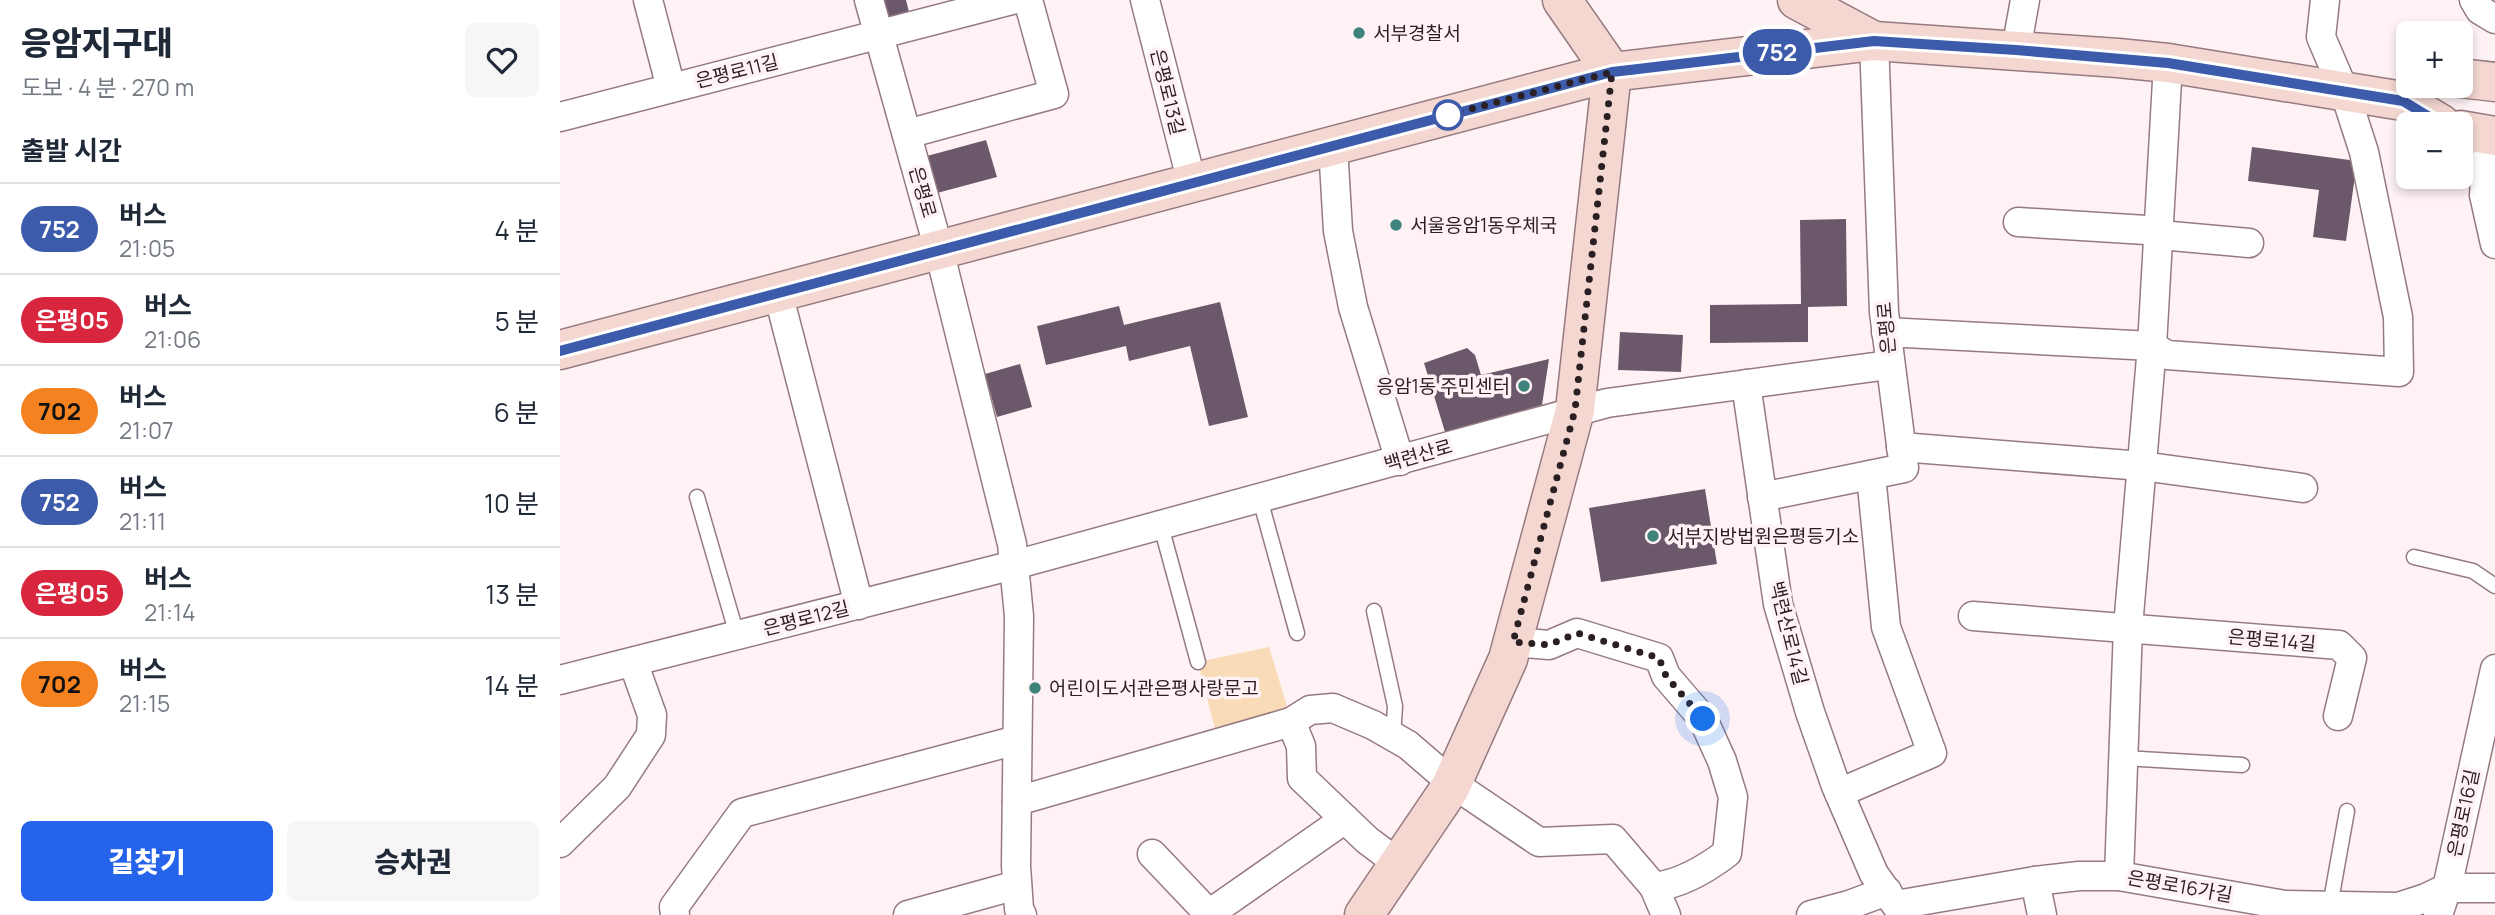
<!DOCTYPE html>
<html lang="ko">
<head>
<meta charset="utf-8">
<style>
  :root { --surface:#fff; --page:#f6f6f7; --text:#1f2937; --muted:#747a83; --line:#e0e1e3; --accent:#2563eb }
  body { margin:0; font-family:Manrope,"Noto Sans KR",sans-serif; background:var(--page); color:var(--text); height:100vh; display:flex; flex-direction:column; font-size:26px; white-space:nowrap }
  * { box-sizing:border-box; margin:0 }
  p { font-size:23px; color:var(--muted) }
  .icon { flex:none; width:38px; height:38px; fill:none; stroke:currentColor; stroke-width:2; stroke-linecap:round; stroke-linejoin:round }
  .map { position:relative; flex:1; overflow:hidden }
  .sheet { display:flex; flex-direction:column; background:var(--surface); width:560px }
  .sheet>* { flex:none }
  .badge { padding:0 14px; border-radius:23px; font-size:24px; line-height:46px }
  .buttons { position:absolute; left:1836px; top:21px; display:grid; gap:14px }
  .buttons a { display:grid; place-items:center; width:77px; height:77px; border-radius:10px; background:var(--surface); box-shadow:0 4px 10px #0003; font-size:35px }
  .you { position:absolute; width:35px; height:35px; margin:-18px; border:5px solid #fff; border-radius:50%; background:#1a73e8; box-shadow:0 0 0 10px #1a73e833 }
  .map>.badge { position:absolute; translate:-50% -50%; box-shadow:0 0 0 4px #fff }
  h2 { padding:0 21px; font-size:26px; line-height:63px }
  .round { display:grid; place-items:center; flex:none; width:74px; height:74px; border-radius:10px; background:var(--page) }
  .summary { display:flex; align-items:center; justify-content:space-between; height:119px; padding:0 21px }
  h1 { font-size:33px; font-weight:800; line-height:52px }
  .action { display:flex; gap:14px; margin-top:auto; padding:14px 21px }
  .action a { flex:1; height:80px; border-radius:10px; background:var(--accent); color:#fff; font-size:28px; font-weight:800; line-height:80px; text-align:center }
  .action a+a { background:var(--page); color:var(--text) }
  ul { padding:0; list-style:none }
  li { display:flex; align-items:center; gap:21px; height:91px; padding:0 21px; border-top:2px solid var(--line) }
  li div { flex:1 }
  li b { display:block; font-size:26px }
  li em { font-style:normal }
  li .badge { min-width:77px; font-weight:700; text-align:center }
  main { display:flex; flex:1; min-height:0 }
  .map>svg:first-child { display:block }
</style>
</head>
<body>
<main>
<section class="sheet">
<div class="summary"><div><h1>응암지구대</h1><p>도보 · 4 분 · 270 m</p></div><a class="round"><svg class="icon" aria-label="heart" viewBox="0 0 24 24"><path d="M12 20l-8-8c-3-5 5-10 8-4 3-6 11-1 8 4z"/></svg></a></div>
<h2>출발 시간</h2>
<ul>
<li><span class="badge" style="background:#3d5bab;color:#fff">752</span><div><b>버스</b><p>21:05</p></div><em>4 분</em></li>
<li><span class="badge" style="background:#d7263d;color:#fff">은평05</span><div><b>버스</b><p>21:06</p></div><em>5 분</em></li>
<li><span class="badge" style="background:#f58220;color:#111">702</span><div><b>버스</b><p>21:07</p></div><em>6 분</em></li>
<li><span class="badge" style="background:#3d5bab;color:#fff">752</span><div><b>버스</b><p>21:11</p></div><em>10 분</em></li>
<li><span class="badge" style="background:#d7263d;color:#fff">은평05</span><div><b>버스</b><p>21:14</p></div><em>13 분</em></li>
<li><span class="badge" style="background:#f58220;color:#111">702</span><div><b>버스</b><p>21:15</p></div><em>14 분</em></li>
</ul>
<div class="action"><a>길찾기</a><a>승차권</a></div>
</section>
<div class="map">
<svg width="1935" height="915" viewBox="0 0 1935 915">
  <rect width="100%" height="100%" fill="#fff2f5"/>
  <polygon fill="#f9dbb8" points="709,647 729,713 657,737 638,662"/>
  <g fill="#6b596b">
    <polygon points="322,0 346,0 351,20 329,26"/>
    <polygon points="426,140 437,177 377,193 367,156"/>
    <polygon points="1692,147 1797,161 1786,241 1753,237 1759,190 1688,181"/>
    <polygon points="1286,219 1287,306 1248,307 1248,342 1150,343 1150,305 1241,304 1240,220"/>
    <polygon points="660,302 688,417 649,426 630,346 569,361 566,346 486,365 477,326 559,306 564,325"/>
    <polygon points="1060,332 1123,335 1121,372 1058,370"/>
    <polygon points="907,348 915,355 921,375 989,359 982,405 885,432 864,363"/>
    <polygon points="460,364 472,407 437,417 425,374"/>
    <polygon points="1145,489 1157,564 1041,582 1029,508"/>
  </g>
  <g fill="none" stroke-linecap="round" stroke-linejoin="round">
    <g stroke="#967a82" stroke-width="17">
      <g id="service">
        <polyline points="137,497 177,635"/>
        <polyline points="700,499 737,633"/>
        <polyline points="601,526 638,662"/>
        <polyline points="1854,557 1913,571 1935,586"/>
        <polyline points="814,611 835,706 833,737"/>
        <polyline points="1564,758 1682,765"/>
        <polyline points="1770,906 1787,811"/>
      </g>
    </g>
    <g stroke="#967a82" stroke-width="31">
      <g id="minor">
        <polyline points="88,0 111,88"/>
        <polyline points="309,0 379,250 452,544 459,616 456,866 459,909 462,915"/>
        <polyline points="585,0 632,183"/>
        <polyline points="1914,0 1920,10 1935,19"/>
        <polyline points="1456,50 1465,0"/>
        <polyline points="0,117 452,0"/>
        <polyline points="347,134 494,94 468,0"/>
        <polyline points="1933,136 1927,155 1924,195 1935,244"/>
        <polyline points="773,146 778,231 793,307 840,461"/>
        <polyline points="1458,222 1586,230 1600,235 1689,243"/>
        <polyline points="218,293 299,605"/>
        <polyline points="1326,332 1592,346 1607,355 1839,372 1838,317 1804,152 1785,93 1761,37 1765,0"/>
        <polyline points="1186,384 1218,604 1250,712 1276,786 1314,874 1336,905 1475,881 1519,876 1559,876 1725,905 1838,907 1866,898 1887,888 1935,888"/>
        <polyline points="1341,447 1582,466 1743,488"/>
        <polyline points="1202,497 1344,468 1324,312 1314,41"/>
        <polyline points="1413,616 1779,645 1792,658 1778,716"/>
        <path d="M 953,642 L 989,645 L 1017,633 L 1099,658 L 1106,676 L 1143,719 L 1162,761 L 1173,797 L 1167,853 C 1146,869 1120,884 1094,887"/>
        <polyline points="0,680 454,565 1047,403 1329,365"/>
        <polyline points="731,722 741,746 742,778 807,840 839,864"/>
        <polyline points="1279,793 1372,753 1326,627 1311,475"/>
        <polyline points="457,801 731,722 750,710 773,708 813,725 848,745 892,783 979,842 1053,839 1094,887 1106,915"/>
        <polyline points="0,843 57,787 91,735 92,715 73,662"/>
        <polyline points="592,854 650,915"/>
        <polyline points="1559,876 1568,627 1592,346 1608,63"/>
        <polyline points="1475,881 1482,915"/>
        <polyline points="649,914 785,819"/>
        <polyline points="115,915 114,907 182,813 457,740"/>
        <polyline points="348,915 457,885"/>
        <polyline points="1251,915 1289,905 1327,891"/>
        <polyline points="1878,915 1887,888 1935,669"/>
      </g>
    </g>
    <g stroke="#967a82" stroke-width="41">
      <g id="secondary">
        <polyline points="1002,0 1052,72"/>
        <polyline points="1237,0 1314,41"/>
        <polyline points="1900,78 1935,82"/>
        <polyline points="1900,130 1935,136"/>
        <polyline points="0,350 1052,72 1314,41 1558,58 1608,63 1843,101 1881,124"/>
        <polyline points="804,915 890,788 948,659 1015,410 1052,72"/>
      </g>
    </g>
    <use href="#service" stroke="#fff" stroke-width="14"/>
    <use href="#minor" stroke="#fff" stroke-width="28"/>
    <use href="#secondary" stroke="#f3d7d0" stroke-width="38"/>
  </g>
  <g fill="none" stroke-linecap="round" stroke-linejoin="round">
    <g stroke="#fff" stroke-width="16">
      <polyline id="line" points="0,351 1052,72 1078,69 1314,41 1456,50 1608,63 1843,101 1881,124"/>
    </g>
    <use href="#line" stroke="#3d5bab" stroke-width="10"/>
    <polyline stroke="#2a1f22" stroke-width="7" stroke-dasharray="0 12.6" points="888,115 1052,72 1015,410 953,642 989,645 1017,633 1099,658 1106,676 1143,719"/>
  </g>
  <g fill="#3e847d" stroke="#fff2f5" stroke-width="2.5">
    <circle cx="799" cy="33" r="7"/>
    <circle cx="836" cy="225" r="7"/>
    <circle cx="964" cy="386" r="7"/>
    <circle cx="1093" cy="536" r="7"/>
    <circle cx="475" cy="688" r="7"/>
  </g>
  <circle fill="#fff" stroke="#3d5bab" stroke-width="3.5" cx="888" cy="115" r="14"/>
  <g text-anchor="middle" dominant-baseline="central" stroke-width="7" stroke-linejoin="round" paint-order="stroke">
    <g font-size="19" fill="#2a1f22" stroke="#fff2f5" text-anchor="start">
      <text x="813" y="33">서부경찰서</text>
      <text x="850" y="225">서울응암1동우체국</text>
      <text x="950" y="386" text-anchor="end">응암1동 주민센터</text>
      <text x="1107" y="536">서부지방법원은평등기소</text>
      <text x="489" y="688">어린이도서관은평사랑문고</text>
    </g>
    <g font-size="19" fill="#2a1f22" stroke="#fff2f5">
      <text transform="translate(177 71) rotate(-14)">은평로11길</text>
      <text transform="translate(608 92) rotate(76)">은평로13길</text>
      <text transform="translate(363 192) rotate(74)">은평로</text>
      <text transform="translate(1326 328) rotate(-95)">은평로</text>
      <text transform="translate(858 455) rotate(-16)">백련산로</text>
      <text transform="translate(246 618) rotate(-14)">은평로12길</text>
      <text transform="translate(1229 633) rotate(76)">백련산로14길</text>
      <text transform="translate(1712 640) rotate(5)">은평로14길</text>
      <text transform="translate(1903 813) rotate(-78)">은평로16길</text>
      <text transform="translate(1620 886) rotate(10)">은평로16가길</text>
    </g>
  </g>
</svg>
<div class="buttons">
<a>+</a>
<a>−</a>
</div>
<div class="you" style="left:1143px;top:719px"></div>
<b class="badge" style="left:1217px;top:52px;background:#3d5bab;color:#fff">752</b>
</div>
</main>
</body>
</html>
